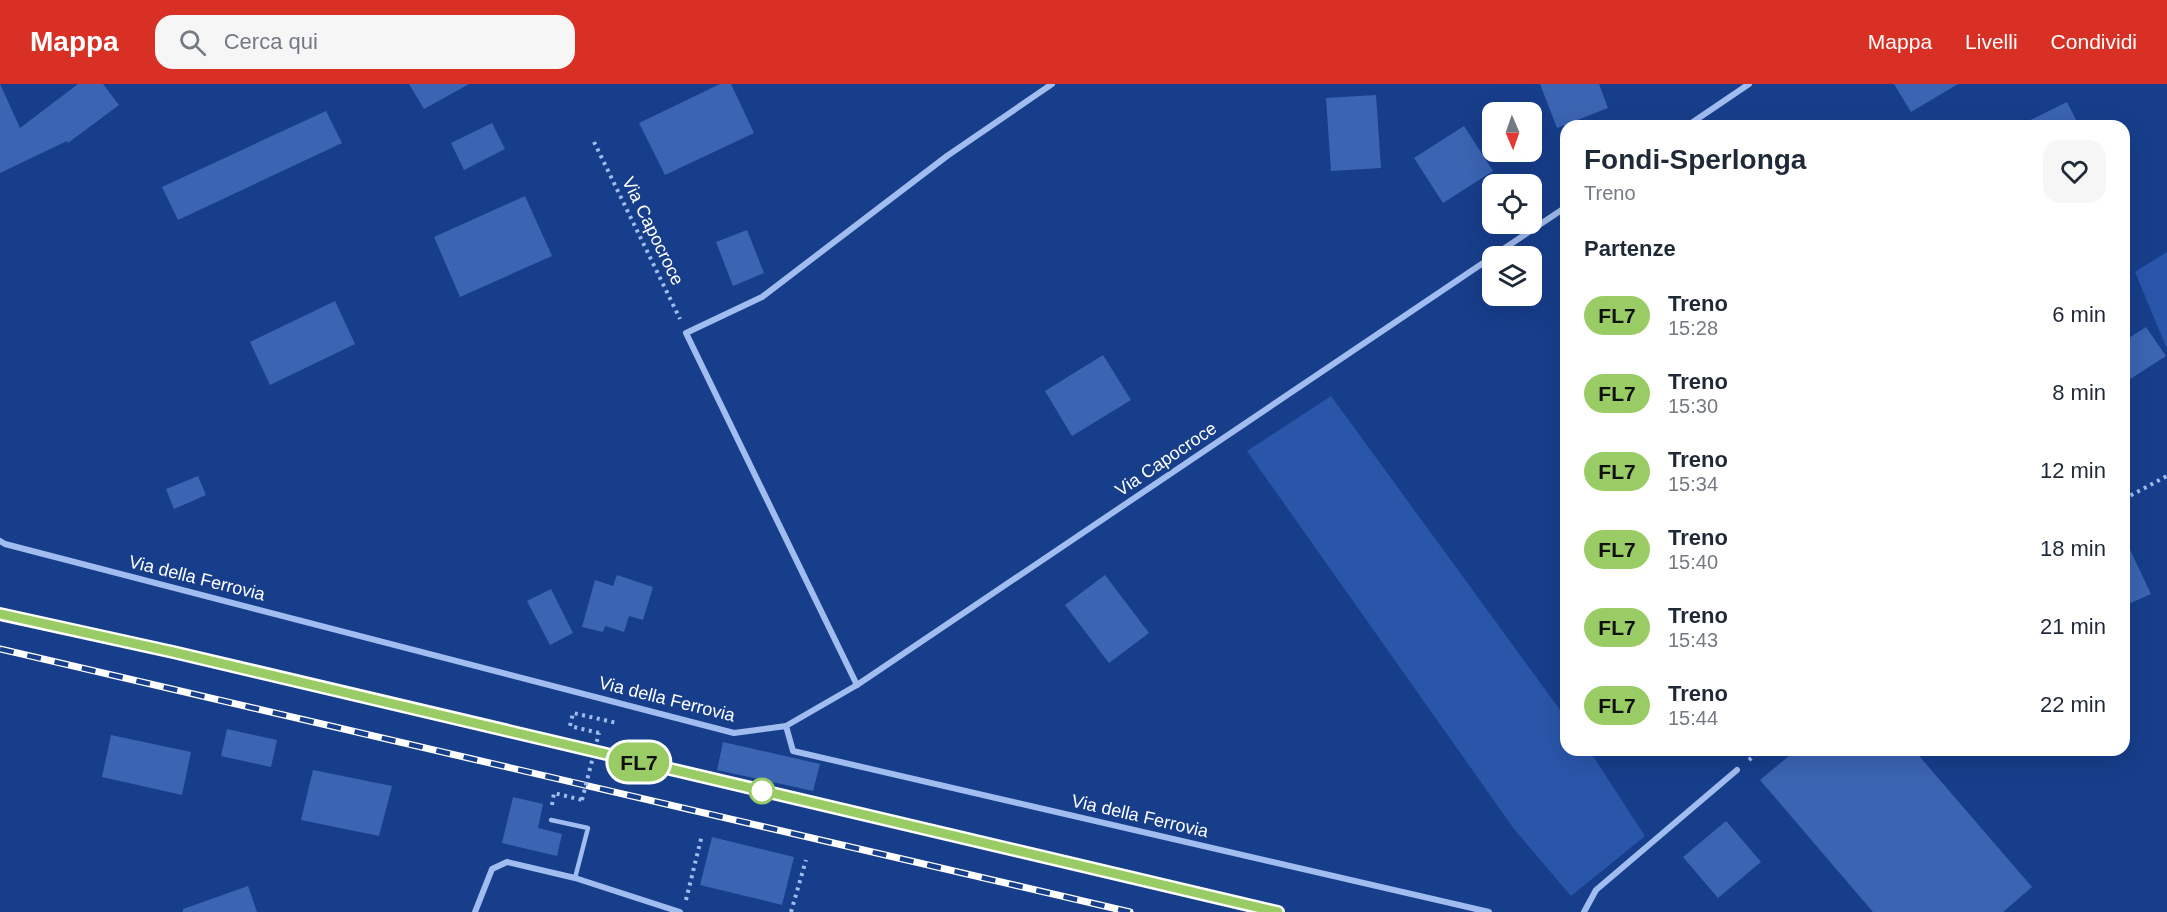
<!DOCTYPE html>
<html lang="it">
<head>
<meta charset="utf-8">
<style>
  :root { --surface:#fff; --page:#f6f6f7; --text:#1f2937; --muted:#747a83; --accent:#d93025 }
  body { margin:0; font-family:Arial,sans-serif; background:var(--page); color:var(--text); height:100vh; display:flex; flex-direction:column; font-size:22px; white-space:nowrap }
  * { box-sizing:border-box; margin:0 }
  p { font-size:20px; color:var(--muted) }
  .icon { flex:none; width:33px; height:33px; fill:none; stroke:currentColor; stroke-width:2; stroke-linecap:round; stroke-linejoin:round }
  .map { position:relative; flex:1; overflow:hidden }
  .details { position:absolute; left:1560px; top:36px; width:570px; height:636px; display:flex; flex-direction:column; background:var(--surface); border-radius:18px; box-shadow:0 6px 24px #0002 }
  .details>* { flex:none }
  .badge { padding:0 12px; border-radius:20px; font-size:21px; line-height:39px }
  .needle { width:39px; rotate:178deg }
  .controls { position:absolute; left:1482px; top:18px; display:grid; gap:12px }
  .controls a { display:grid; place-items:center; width:60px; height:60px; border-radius:12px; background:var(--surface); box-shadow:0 6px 24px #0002; font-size:30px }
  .map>.badge { position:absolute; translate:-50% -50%; box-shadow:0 0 0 3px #fff }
  h2 { padding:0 24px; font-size:22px; line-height:54px }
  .round { display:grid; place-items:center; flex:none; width:63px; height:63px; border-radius:18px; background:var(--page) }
  .overview { display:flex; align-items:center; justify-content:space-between; height:102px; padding:0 24px }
  h1 { font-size:28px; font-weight:700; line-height:45px }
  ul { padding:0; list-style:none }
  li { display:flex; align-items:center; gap:18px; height:78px; padding:0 24px }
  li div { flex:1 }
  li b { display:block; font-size:22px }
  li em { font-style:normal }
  li .badge { min-width:66px; font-weight:700; text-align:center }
  header { display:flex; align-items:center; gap:36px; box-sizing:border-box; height:84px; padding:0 30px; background:var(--accent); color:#fff }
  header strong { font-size:28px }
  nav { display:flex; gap:33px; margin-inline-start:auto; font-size:21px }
  .search { width:420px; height:54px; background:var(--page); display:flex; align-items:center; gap:15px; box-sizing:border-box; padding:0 21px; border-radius:18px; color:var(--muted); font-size:22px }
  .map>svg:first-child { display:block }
</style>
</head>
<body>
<header>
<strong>Mappa</strong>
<div class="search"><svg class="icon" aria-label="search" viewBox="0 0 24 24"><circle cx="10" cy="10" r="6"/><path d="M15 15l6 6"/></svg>Cerca qui</div>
<nav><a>Mappa</a><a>Livelli</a><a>Condividi</a></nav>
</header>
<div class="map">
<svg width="2167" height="828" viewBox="0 0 2167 828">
  <rect width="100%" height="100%" fill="#173e8b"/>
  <g fill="#2a56aa">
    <polygon points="2167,168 2167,265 2135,188"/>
    <polygon points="1331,312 1566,634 1566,666 1589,666 1645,752 1571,812 1514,745 1247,367"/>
  </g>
  <g fill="#3b64b2">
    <polygon points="0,0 20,44 78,0 103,0 119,21 68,59 67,57 0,89"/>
    <polygon points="409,0 469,0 424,25"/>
    <polygon points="720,0 731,0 754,49 665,91 639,39"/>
    <polygon points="1540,0 1599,0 1608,24 1557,44"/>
    <polygon points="1894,0 1958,0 1911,28"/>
    <polygon points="1376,11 1381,84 1331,87 1326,14"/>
    <polygon points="2067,18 2079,42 2018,42"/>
    <polygon points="326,27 342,59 178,136 162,103"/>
    <polygon points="492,39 505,65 464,86 451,59"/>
    <polygon points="1464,42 1493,87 1443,119 1414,74"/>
    <polygon points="525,112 552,172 460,213 434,153"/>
    <polygon points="747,146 764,189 733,202 716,158"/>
    <polygon points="335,217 355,260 270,301 250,258"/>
    <polygon points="2146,243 2166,272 2124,299 2124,257"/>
    <polygon points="1103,271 1131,316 1072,352 1045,307"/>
    <polygon points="198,392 206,411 174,425 166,405"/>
    <polygon points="2124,453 2151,510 2124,522"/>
    <polygon points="617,491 653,503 643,536 629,532 624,548 605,542 603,548 582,543 595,496 613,502"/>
    <polygon points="1105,491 1149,549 1109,579 1065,521"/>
    <polygon points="551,505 573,549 550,561 527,517"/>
    <polygon points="227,645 277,656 271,683 221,672"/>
    <polygon points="111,651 191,668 182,711 102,693"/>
    <polygon points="723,658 820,680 813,707 717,686"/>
    <polygon points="1796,666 1914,666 2032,803 2003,828 1873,828 1760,696"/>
    <polygon points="313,686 392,702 379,752 301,736"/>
    <polygon points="513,713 543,720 538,744 562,750 557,772 502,759"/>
    <polygon points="1726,737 1761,778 1718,814 1683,773"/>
    <polygon points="712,753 794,773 782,821 700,801"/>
    <polygon points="248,802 257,828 183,828 183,825"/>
  </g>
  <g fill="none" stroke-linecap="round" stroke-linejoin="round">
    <g stroke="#a1bcef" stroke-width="4" stroke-dasharray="3 4.5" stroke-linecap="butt">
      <polyline points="594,58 680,235"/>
      <polyline points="2124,415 2167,392"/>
      <polyline points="599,649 570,642 573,629 617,639"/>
      <polyline points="1749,676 1760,666"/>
      <polyline points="552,721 554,709 582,716"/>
      <polyline points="686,816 702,751"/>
      <polyline points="791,828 806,776"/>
    </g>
    <polyline stroke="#a1bcef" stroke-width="4.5" points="551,736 588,744 575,794"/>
    <g stroke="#a1bcef" stroke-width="6">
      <polyline points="1687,42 1749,0"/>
      <polyline points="1493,172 1566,123"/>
      <polyline points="0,457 5,460 734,649 786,642 793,667 1489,828"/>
      <polyline points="857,601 686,249 762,213 947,72 1052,0"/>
      <polyline points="786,642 857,601 1492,173"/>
      <polyline points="475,828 492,785 507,778 575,794 680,828"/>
      <polyline points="1584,828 1596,806 1737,686"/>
    </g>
    <g stroke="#fff" stroke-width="7">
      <g id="rail">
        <polyline points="0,530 173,568 1278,828"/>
        <polyline points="0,565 1130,828"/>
      </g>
    </g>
    <use href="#rail" stroke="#173e8b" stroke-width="4.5" stroke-dasharray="14" stroke-linecap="butt"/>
    <polyline stroke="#a1bcef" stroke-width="4" stroke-dasharray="3 4.5" stroke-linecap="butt" points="582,716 599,649"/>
  </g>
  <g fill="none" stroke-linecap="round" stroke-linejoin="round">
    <g stroke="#fff" stroke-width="14">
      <polyline id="line" points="0,530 173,568 1278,828"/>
    </g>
    <use href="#line" stroke="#9acc66" stroke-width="9"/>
  </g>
  <circle fill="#fff" stroke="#9acc66" stroke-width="3" cx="762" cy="707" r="12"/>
  <g text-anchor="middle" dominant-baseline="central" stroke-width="5" stroke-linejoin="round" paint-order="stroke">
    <g font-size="18" fill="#fff" stroke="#173e8b">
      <text transform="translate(653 147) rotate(64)">Via Capocroce</text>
      <text transform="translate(1166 375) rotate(-34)">Via Capocroce</text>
      <text transform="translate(197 494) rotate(14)">Via della Ferrovia</text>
      <text transform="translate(667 615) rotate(14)">Via della Ferrovia</text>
      <text transform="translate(1140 732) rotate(13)">Via della Ferrovia</text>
    </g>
  </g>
</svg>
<div class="controls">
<a><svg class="needle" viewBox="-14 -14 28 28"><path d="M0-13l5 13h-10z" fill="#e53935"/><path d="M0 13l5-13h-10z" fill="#747a83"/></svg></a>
<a><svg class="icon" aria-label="locate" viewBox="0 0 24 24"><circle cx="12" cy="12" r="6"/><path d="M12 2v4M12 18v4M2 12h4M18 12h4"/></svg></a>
<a><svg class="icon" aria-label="layers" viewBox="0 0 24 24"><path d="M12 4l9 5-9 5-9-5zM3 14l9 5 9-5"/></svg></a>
</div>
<b class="badge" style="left:639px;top:678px;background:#9acc66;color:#111">FL7</b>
<section class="details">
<div class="overview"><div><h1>Fondi-Sperlonga</h1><p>Treno</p></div><a class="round"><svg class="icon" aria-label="heart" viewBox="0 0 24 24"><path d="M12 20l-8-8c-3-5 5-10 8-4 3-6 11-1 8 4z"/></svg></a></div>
<h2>Partenze</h2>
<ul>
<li><span class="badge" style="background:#9acc66;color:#111">FL7</span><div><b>Treno</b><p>15:28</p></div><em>6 min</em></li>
<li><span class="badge" style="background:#9acc66;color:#111">FL7</span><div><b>Treno</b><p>15:30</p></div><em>8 min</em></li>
<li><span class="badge" style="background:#9acc66;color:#111">FL7</span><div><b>Treno</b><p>15:34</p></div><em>12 min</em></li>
<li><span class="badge" style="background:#9acc66;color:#111">FL7</span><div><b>Treno</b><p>15:40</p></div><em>18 min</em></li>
<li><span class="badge" style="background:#9acc66;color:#111">FL7</span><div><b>Treno</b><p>15:43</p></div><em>21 min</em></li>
<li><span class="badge" style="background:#9acc66;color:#111">FL7</span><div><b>Treno</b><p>15:44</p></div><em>22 min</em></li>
</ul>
</section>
</div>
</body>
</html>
